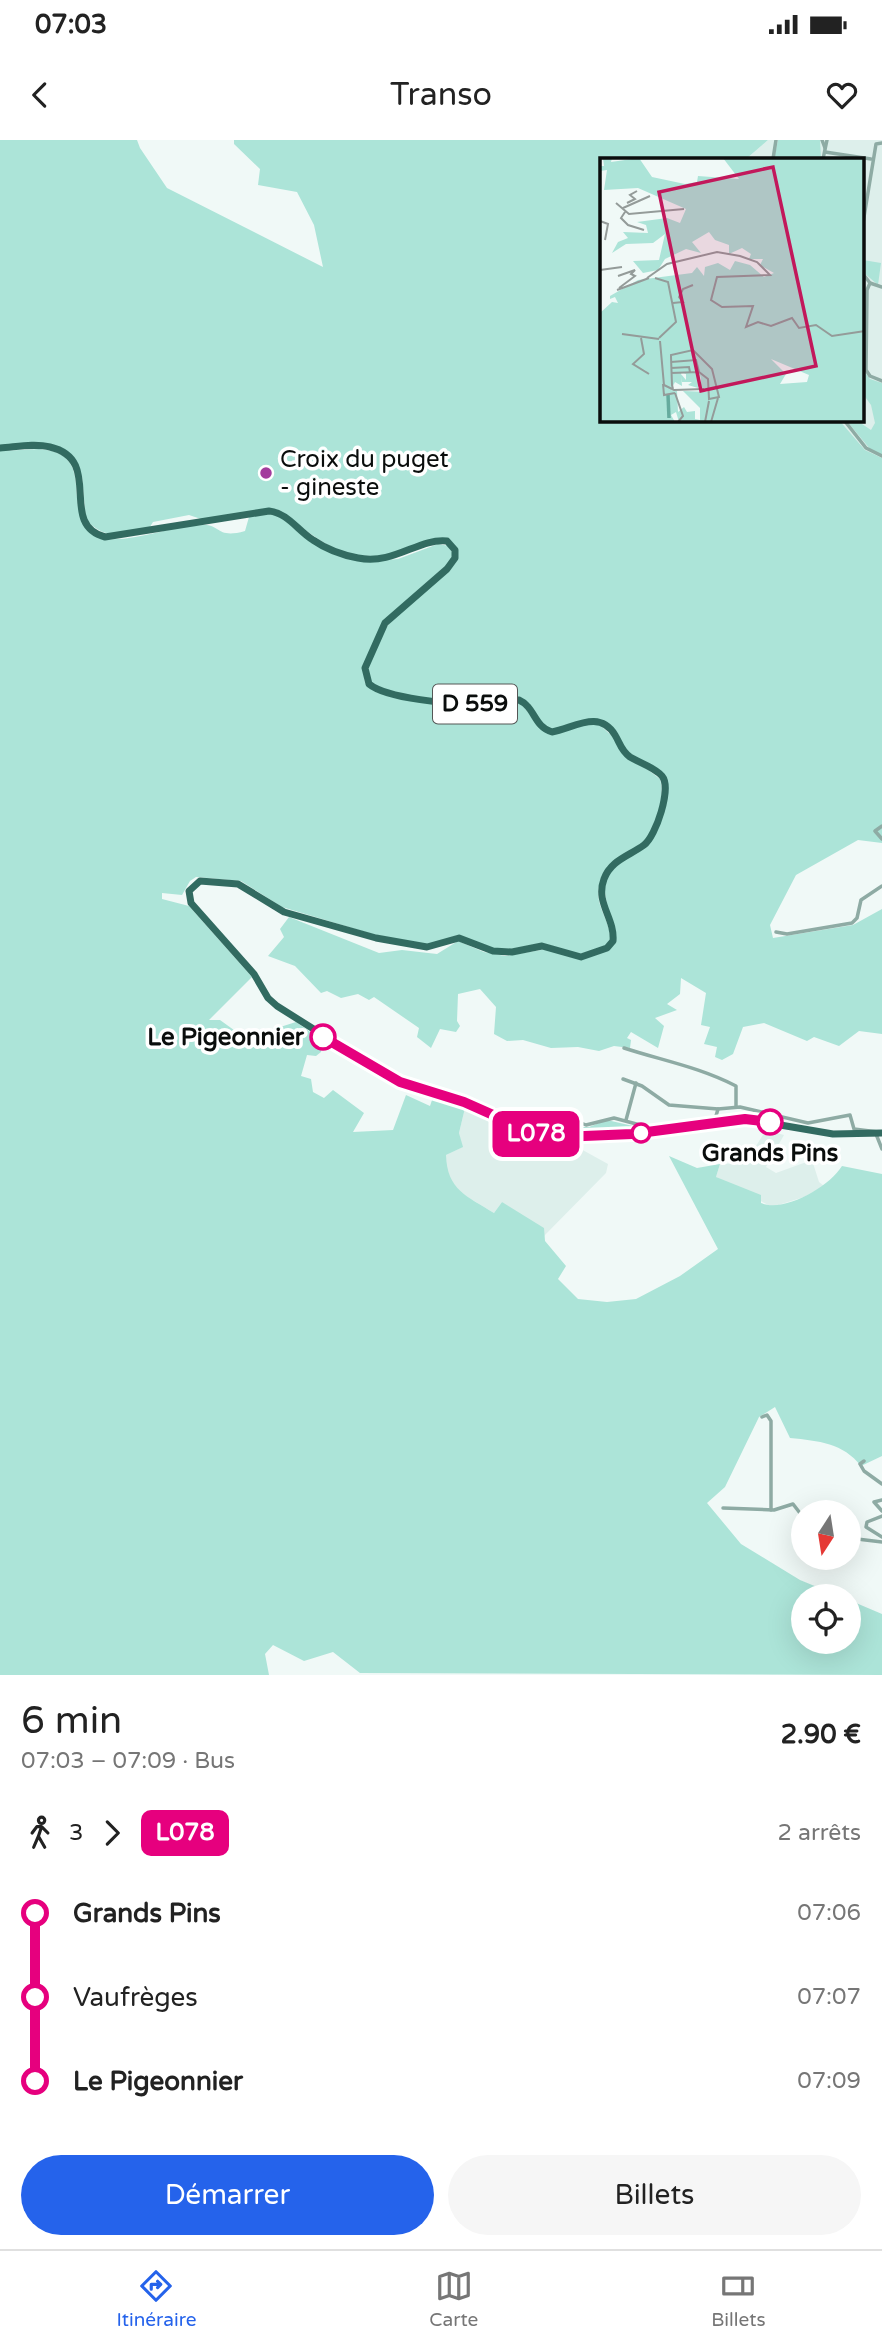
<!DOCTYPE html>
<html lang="fr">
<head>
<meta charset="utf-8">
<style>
  :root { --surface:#fff; --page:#f6f6f6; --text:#222; --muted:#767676; --line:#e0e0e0; --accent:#2563eb }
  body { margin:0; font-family:"Varela Round",sans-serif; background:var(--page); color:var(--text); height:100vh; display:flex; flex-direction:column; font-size:26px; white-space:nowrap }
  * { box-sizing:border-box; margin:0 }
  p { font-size:23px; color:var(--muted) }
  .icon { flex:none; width:38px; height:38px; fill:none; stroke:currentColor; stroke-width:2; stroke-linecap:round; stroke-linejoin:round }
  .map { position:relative; height:1535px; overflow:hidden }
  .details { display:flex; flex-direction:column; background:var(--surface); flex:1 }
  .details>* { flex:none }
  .badge { padding:0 14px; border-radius:10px; font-size:24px; line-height:46px }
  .needle { width:46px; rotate:192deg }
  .tools { position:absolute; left:791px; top:1360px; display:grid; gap:14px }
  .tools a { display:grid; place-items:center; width:70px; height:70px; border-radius:50%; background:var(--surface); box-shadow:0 7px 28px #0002; font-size:35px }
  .map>.badge { position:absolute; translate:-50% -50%; box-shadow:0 0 0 4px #fff }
  .legs { display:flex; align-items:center; gap:10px; height:77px; padding:0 21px; font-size:23px }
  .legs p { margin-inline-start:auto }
  .headline { display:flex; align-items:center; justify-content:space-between; height:119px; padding:0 21px }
  h1 { font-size:38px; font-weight:600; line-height:52px }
  .button { display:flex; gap:14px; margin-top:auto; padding:14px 21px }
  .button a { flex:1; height:80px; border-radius:42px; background:var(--accent); color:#fff; font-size:28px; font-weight:600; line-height:80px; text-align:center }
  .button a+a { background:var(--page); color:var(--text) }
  ul { padding:0 21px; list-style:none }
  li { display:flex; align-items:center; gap:24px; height:84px; font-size:26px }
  li i { display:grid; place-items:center; width:10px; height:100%; margin:0 9px; background:currentColor }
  li i::after { content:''; width:18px; height:18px; margin:-9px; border:5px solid; border-radius:50%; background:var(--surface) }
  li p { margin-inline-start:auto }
  li:first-child i { background:linear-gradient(#0000 50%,currentColor 0) }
  li:last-child i { background:linear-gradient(currentColor 50%,#0000 0) }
  .status { display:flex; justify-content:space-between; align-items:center; height:49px; padding:0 35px; background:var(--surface); direction:ltr }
  .status svg { height:19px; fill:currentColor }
  header { display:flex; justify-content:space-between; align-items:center; height:91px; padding:0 21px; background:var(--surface); font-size:32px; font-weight:600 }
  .tabs { display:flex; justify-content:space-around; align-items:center; height:98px; border-top:2px solid var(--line); background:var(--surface); font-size:19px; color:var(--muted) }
  .tabs a { display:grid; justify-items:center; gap:4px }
  .tabs .selected { color:var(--accent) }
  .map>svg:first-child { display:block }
</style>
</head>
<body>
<div class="status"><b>07:03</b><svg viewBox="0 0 49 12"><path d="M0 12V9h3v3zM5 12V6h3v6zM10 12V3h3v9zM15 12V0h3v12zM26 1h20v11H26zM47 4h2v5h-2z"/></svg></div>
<header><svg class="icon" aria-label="back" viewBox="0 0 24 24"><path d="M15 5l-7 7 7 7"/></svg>Transo<svg class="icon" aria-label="heart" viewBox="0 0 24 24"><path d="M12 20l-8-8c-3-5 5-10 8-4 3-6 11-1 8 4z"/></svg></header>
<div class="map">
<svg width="882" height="1535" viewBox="0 0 882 1535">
  <rect width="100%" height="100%" fill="#f0f9f7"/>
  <g fill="#ddefeb">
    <polygon points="768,0 882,0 882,318 865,310 839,280 863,280 863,19 746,19"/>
    <polygon points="434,955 465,965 527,995 576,1001 579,1008 608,1024 606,1033 544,1096 502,1062 494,1073 461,1053 446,1035 446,1015 462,1007 459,993 465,968"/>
    <polygon points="766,990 784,995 766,1027 776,1033 812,1020 819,1042 824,1046 804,1057 772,1067 716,1037 720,1024 745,1023 743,1009 756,1006"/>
  </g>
  <g fill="#ace4d8">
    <path d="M 0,0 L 137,0 L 140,8 L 167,48 L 323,127 L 314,85 L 297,52 L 258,45 L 260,29 L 234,4 L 234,0 L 768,0 L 746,19 L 602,19 L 602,280 L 839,280 L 865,310 L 882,318 L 882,703 L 858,700 L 796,735 L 770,785 L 773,798 L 853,785 L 882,769 L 882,894 L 859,891 L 839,906 L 814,897 L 807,901 L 764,883 L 743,887 L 733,914 L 722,920 L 715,917 L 717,907 L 704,904 L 710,887 L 701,885 L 706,853 L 681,838 L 680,854 L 667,864 L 677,870 L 655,878 L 664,886 L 658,908 L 631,892 L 627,898 L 631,900 L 630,908 L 614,906 L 599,911 L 578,907 L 551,908 L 523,900 L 507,901 L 494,894 L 496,867 L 480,849 L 458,854 L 457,881 L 460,886 L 456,892 L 440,889 L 431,908 L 417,897 L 419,888 L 374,857 L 369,860 L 358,854 L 341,858 L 327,851 L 321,853 L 295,826 L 268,816 L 284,797 L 280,789 L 289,777 L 379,813 L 402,810 L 437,814 L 458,801 L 484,812 L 505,816 L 547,809 L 573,818 L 613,806 L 604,745 L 611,730 L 657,690 L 668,653 L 667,640 L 630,614 L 602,581 L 552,590 L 542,585 L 529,563 C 489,562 404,564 370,543 C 360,494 425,449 457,419 L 448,400 C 367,423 349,427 282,372 L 204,380 L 189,375 L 153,382 L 148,390 C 121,394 107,401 86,380 L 82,336 L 60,309 L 0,306 Z"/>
    <polygon points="778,0 820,0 821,19 774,19"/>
    <polygon points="863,120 881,123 878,145 863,132"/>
    <polygon points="863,230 870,239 882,243 882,315 870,309 846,280 856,280 871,290 875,283 871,265 863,254"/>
    <path d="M 39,309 C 104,314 52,377 104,399 C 138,402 171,385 204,385 C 221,385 217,399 245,391 L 249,377 L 268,374 L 280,376 L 304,397 L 366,422 L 398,419 L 438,404 L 449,406 L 453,414 L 450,422 L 383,481 L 363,527 L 365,543 L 376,552 L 410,560 L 518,562 C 532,572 535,590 552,594 L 583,584 L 600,585 L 613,597 L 618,607 L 660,639 C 665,657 658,691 642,703 C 624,716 608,721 600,743 C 592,764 612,781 610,801 L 606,806 L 580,814 L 542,803 L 511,809 L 493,808 L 458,795 L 428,805 L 372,794 L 282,767 L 241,741 L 196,737 L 190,741 L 182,755 L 162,753 L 162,759 L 189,766 L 252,837 L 209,880 L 220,880 L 245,898 L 296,882 L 323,901 L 321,912 L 316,916 L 307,915 L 301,936 L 311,939 L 313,952 L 324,958 L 333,950 L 364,973 L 353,992 L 393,990 L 406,955 L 430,966 L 433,957 L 465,968 L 459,993 L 463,1007 L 446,1015 C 447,1050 467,1056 494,1073 L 502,1062 L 544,1088 L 545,1101 L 566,1126 L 558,1139 L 578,1159 L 607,1162 L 636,1159 L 680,1136 L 718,1109 L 669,1016 L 697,1028 L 720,1024 L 716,1037 L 761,1055 L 761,1063 C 784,1073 829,1047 842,1026 L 882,1034 L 882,1316 L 861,1326 C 843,1303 819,1301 790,1298 L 775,1267 L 759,1277 L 725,1347 L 707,1363 L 741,1404 L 800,1440 L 839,1456 L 803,1456 L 803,1502 L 849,1502 L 849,1460 L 882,1474 L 882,1535 L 360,1533 L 333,1512 L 304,1521 L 273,1505 L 265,1514 L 269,1535 L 0,1535 L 0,311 Z"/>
    <polygon points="607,980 646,989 575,991 577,987 589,987"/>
  </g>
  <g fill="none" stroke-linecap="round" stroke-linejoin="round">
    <g stroke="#8eaba4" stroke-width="3.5">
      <polyline points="822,0 825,8"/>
      <polyline points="825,12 871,19"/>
      <polyline points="773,19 776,0"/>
      <polyline points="823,19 827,0"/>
      <polyline points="863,83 876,4 882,3"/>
      <polyline points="863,134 870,143 882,147"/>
      <polyline points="870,143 867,150 866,230 870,236 882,241"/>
      <polyline points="844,280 866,308 882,316"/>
      <polyline points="882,686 875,691 882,699"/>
      <polyline points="776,792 787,794 852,783 857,778 861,760 882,746"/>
      <path d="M 624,908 C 664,921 699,927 736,946 L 736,967"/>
      <polyline points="623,939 642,946 669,965 718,969"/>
      <polyline points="493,969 529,977 561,975 586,985 614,978 655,989"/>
      <polyline points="626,980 636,943"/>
      <polyline points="714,983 718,969 740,967 808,983 850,975 854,989 878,992"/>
      <polyline points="876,994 882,1009"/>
      <polyline points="574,996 573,988 578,984"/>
      <polyline points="762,1277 767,1275 771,1281 771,1370"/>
      <polyline points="864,1321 860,1324 864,1331 882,1344"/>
      <polyline points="882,1360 874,1362 882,1371"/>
      <polyline points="723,1368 774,1370 793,1364 803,1377"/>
      <polyline points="882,1376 867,1382 866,1387 882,1397"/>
      <polyline points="849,1398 882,1402"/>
    </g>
    <path stroke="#326b61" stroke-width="7" d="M 0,308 C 16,307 34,303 50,307 C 105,320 57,384 105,397 L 269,371 C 288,373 297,390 313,400 C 326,409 342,415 358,418 C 395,425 418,398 447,401 L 455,410 L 455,418 L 447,429 L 385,483 L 365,528 L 369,544 C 387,559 452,564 475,564 C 490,564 504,559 519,560 C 535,567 534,587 552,592 C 574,588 599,569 615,595 C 620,603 621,611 630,617 C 640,623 654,627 662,636 C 672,648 656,696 644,705 C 629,716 611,720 604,739 C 595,763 615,778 613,801 L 607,808 L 581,817 L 542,806 L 512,812 L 493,811 L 459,798 L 427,807 L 376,798 L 284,772 L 238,744 L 200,741 L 189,751 L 191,763 L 254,834 L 268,858 L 277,866 L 385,934 L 464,962 L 527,992 L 561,997 L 632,994 L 745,979 L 833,994 L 882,993"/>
  </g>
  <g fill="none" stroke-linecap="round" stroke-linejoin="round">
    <g stroke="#fff" stroke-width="16">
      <polyline id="line-1" points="323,897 400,942 464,962 538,995 561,997 632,994 745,979 770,982"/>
    </g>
    <use href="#line-1" stroke="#e6007e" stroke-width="10"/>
  </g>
  <circle fill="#a33b9d" stroke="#fff" stroke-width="2.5" cx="266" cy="333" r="7"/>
  <g fill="#fff" stroke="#e6007e" stroke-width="3.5">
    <circle cx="323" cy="897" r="12"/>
    <circle cx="770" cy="982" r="12"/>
    <circle cx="641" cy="993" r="9"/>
  </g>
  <g text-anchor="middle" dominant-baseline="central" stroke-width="7" stroke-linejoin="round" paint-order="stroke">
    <rect fill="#fff" stroke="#545655" stroke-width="2" x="433" y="544.5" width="84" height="39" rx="5"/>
    <g font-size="23" font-weight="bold" fill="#0a0d0c">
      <text x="475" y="564">D 559</text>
    </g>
    <g font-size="24" fill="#0a0d0c" stroke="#fff" text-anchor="start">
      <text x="280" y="319">Croix du puget<tspan x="280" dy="28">- gineste</tspan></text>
    </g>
    <g font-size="24" font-weight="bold" fill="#0a0d0c" stroke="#fff" text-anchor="end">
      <text x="304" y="897">Le Pigeonnier</text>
      <text x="770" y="1013" text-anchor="middle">Grands Pins</text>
    </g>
  </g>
  <g transform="translate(600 18)">
    <rect width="264" height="264" fill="#f0f9f7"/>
    <path d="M 12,0 L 11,4 L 39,0 L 52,19 L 85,26 L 97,24 L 98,18 L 139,21 L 123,0 L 264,0 L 264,264 L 79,264 L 76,254 L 71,257 L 75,264 L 0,264 L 0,155 L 12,144 L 18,145 L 15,139 L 10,141 L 10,138 L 38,122 L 92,115 L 97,109 L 104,118 L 105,109 L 118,105 L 130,112 L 135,103 L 150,107 L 164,119 L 174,115 L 160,107 L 163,101 L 149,101 L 151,96 L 142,90 L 129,96 L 129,87 L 115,82 L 109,74 L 92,84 L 101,95 L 86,91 L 65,101 L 58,112 L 43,115 L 33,103 L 59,102 L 65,76 L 53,85 L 26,86 L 12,95 L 18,84 L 28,80 L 23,74 L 48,75 L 46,67 L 37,64 L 67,60 L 80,65 L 86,51 L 38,30 L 4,32 L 7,12 L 0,13 L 0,8 L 4,8 L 3,0 ZM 171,201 L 209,217 L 207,224 L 180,226 L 186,216 ZM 81,214 L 86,216 L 86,222 L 81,216 L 82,224 L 92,224 L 88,227 L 98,230 L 101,217 L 101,230 L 109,234 L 83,233 L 100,250 L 100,262 L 95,261 L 95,253 L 87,254 L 84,249 L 78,254 L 77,233 L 71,232 L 75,224 L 82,228 Z" fill="#ace4d8" fill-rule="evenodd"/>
    <path fill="none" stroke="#65ab9e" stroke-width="3.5" d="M 68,237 L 69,260"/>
    <path fill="none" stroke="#949b99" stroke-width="2" d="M 16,45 L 29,56 L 84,51M 27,45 L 35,41 L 30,37 L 37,33M 23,50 L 50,38M 25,54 L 21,60 L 28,67 L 44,72M 0,63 L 8,66 L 5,82M 0,112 L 22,109M 18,118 L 35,112 L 31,116 L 35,118 L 19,130M 47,120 L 67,106 L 117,94 L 140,98 L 157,104 L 170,117 L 117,119 L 111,142 L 122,149 L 153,148 L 146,169 L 158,164 L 171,168 L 192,160 L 199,170 L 216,167 L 232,178 L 265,173M 55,120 L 68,124 L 76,164 L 59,180M 17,132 L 49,120M 73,145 L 83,144 L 79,139 L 83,131 L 93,127M 22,176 L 59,181M 41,180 L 44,196 L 33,206 L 49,216 L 46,214M 60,183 L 64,227 L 74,232 L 104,231M 71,204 L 96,202 L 99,214M 71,210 L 89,209 L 90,214M 71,215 L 99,214 L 108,221 L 109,241 L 119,239 L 112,211 L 93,192 L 71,197 L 71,199 L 72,227 L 73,231M 63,226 L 64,237 L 75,235M 75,235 L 83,258 L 78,264M 105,264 L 109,243M 111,264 L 118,240"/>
    <path fill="#c2185b" fill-opacity="0.15" stroke="#c2185b" stroke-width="3.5" d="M 173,9 L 216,208 L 101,233 L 59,34 Z"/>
    <rect width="264" height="264" fill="none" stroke="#0a0d0c" stroke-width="3.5"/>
  </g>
</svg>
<div class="tools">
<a><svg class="needle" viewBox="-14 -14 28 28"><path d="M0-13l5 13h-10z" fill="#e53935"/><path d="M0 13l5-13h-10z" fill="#767676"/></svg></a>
<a><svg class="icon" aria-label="locate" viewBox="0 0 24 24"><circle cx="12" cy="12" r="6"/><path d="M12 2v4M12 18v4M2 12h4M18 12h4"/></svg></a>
</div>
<b class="badge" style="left:536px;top:994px;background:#e6007e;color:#fff">L078</b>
</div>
<section class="details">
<div class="headline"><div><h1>6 min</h1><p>07:03 – 07:09 · Bus</p></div><b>2.90 €</b></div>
<div class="legs"><svg class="icon" aria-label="walk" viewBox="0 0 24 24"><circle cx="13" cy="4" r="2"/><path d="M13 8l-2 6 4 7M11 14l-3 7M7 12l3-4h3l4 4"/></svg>3<svg class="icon" aria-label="forward" viewBox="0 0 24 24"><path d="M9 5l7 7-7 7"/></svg><b class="badge" style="background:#e6007e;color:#fff">L078</b><p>2 arrêts</p></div>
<ul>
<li><i style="color:#e6007e"></i><b>Grands Pins</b><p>07:06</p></li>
<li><i style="color:#e6007e"></i><span>Vaufrèges</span><p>07:07</p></li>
<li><i style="color:#e6007e"></i><b>Le Pigeonnier</b><p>07:09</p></li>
</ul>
<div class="button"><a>Démarrer</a><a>Billets</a></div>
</section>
<nav class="tabs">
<a class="selected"><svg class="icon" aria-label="directions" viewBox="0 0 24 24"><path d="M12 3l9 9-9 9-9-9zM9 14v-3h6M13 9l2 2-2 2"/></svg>Itinéraire</a>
<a><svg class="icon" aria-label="map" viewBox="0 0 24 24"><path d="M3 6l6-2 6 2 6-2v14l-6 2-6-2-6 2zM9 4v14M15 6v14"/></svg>Carte</a>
<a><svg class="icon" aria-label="tickets" viewBox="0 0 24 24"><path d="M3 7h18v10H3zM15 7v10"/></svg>Billets</a>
</nav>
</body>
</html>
